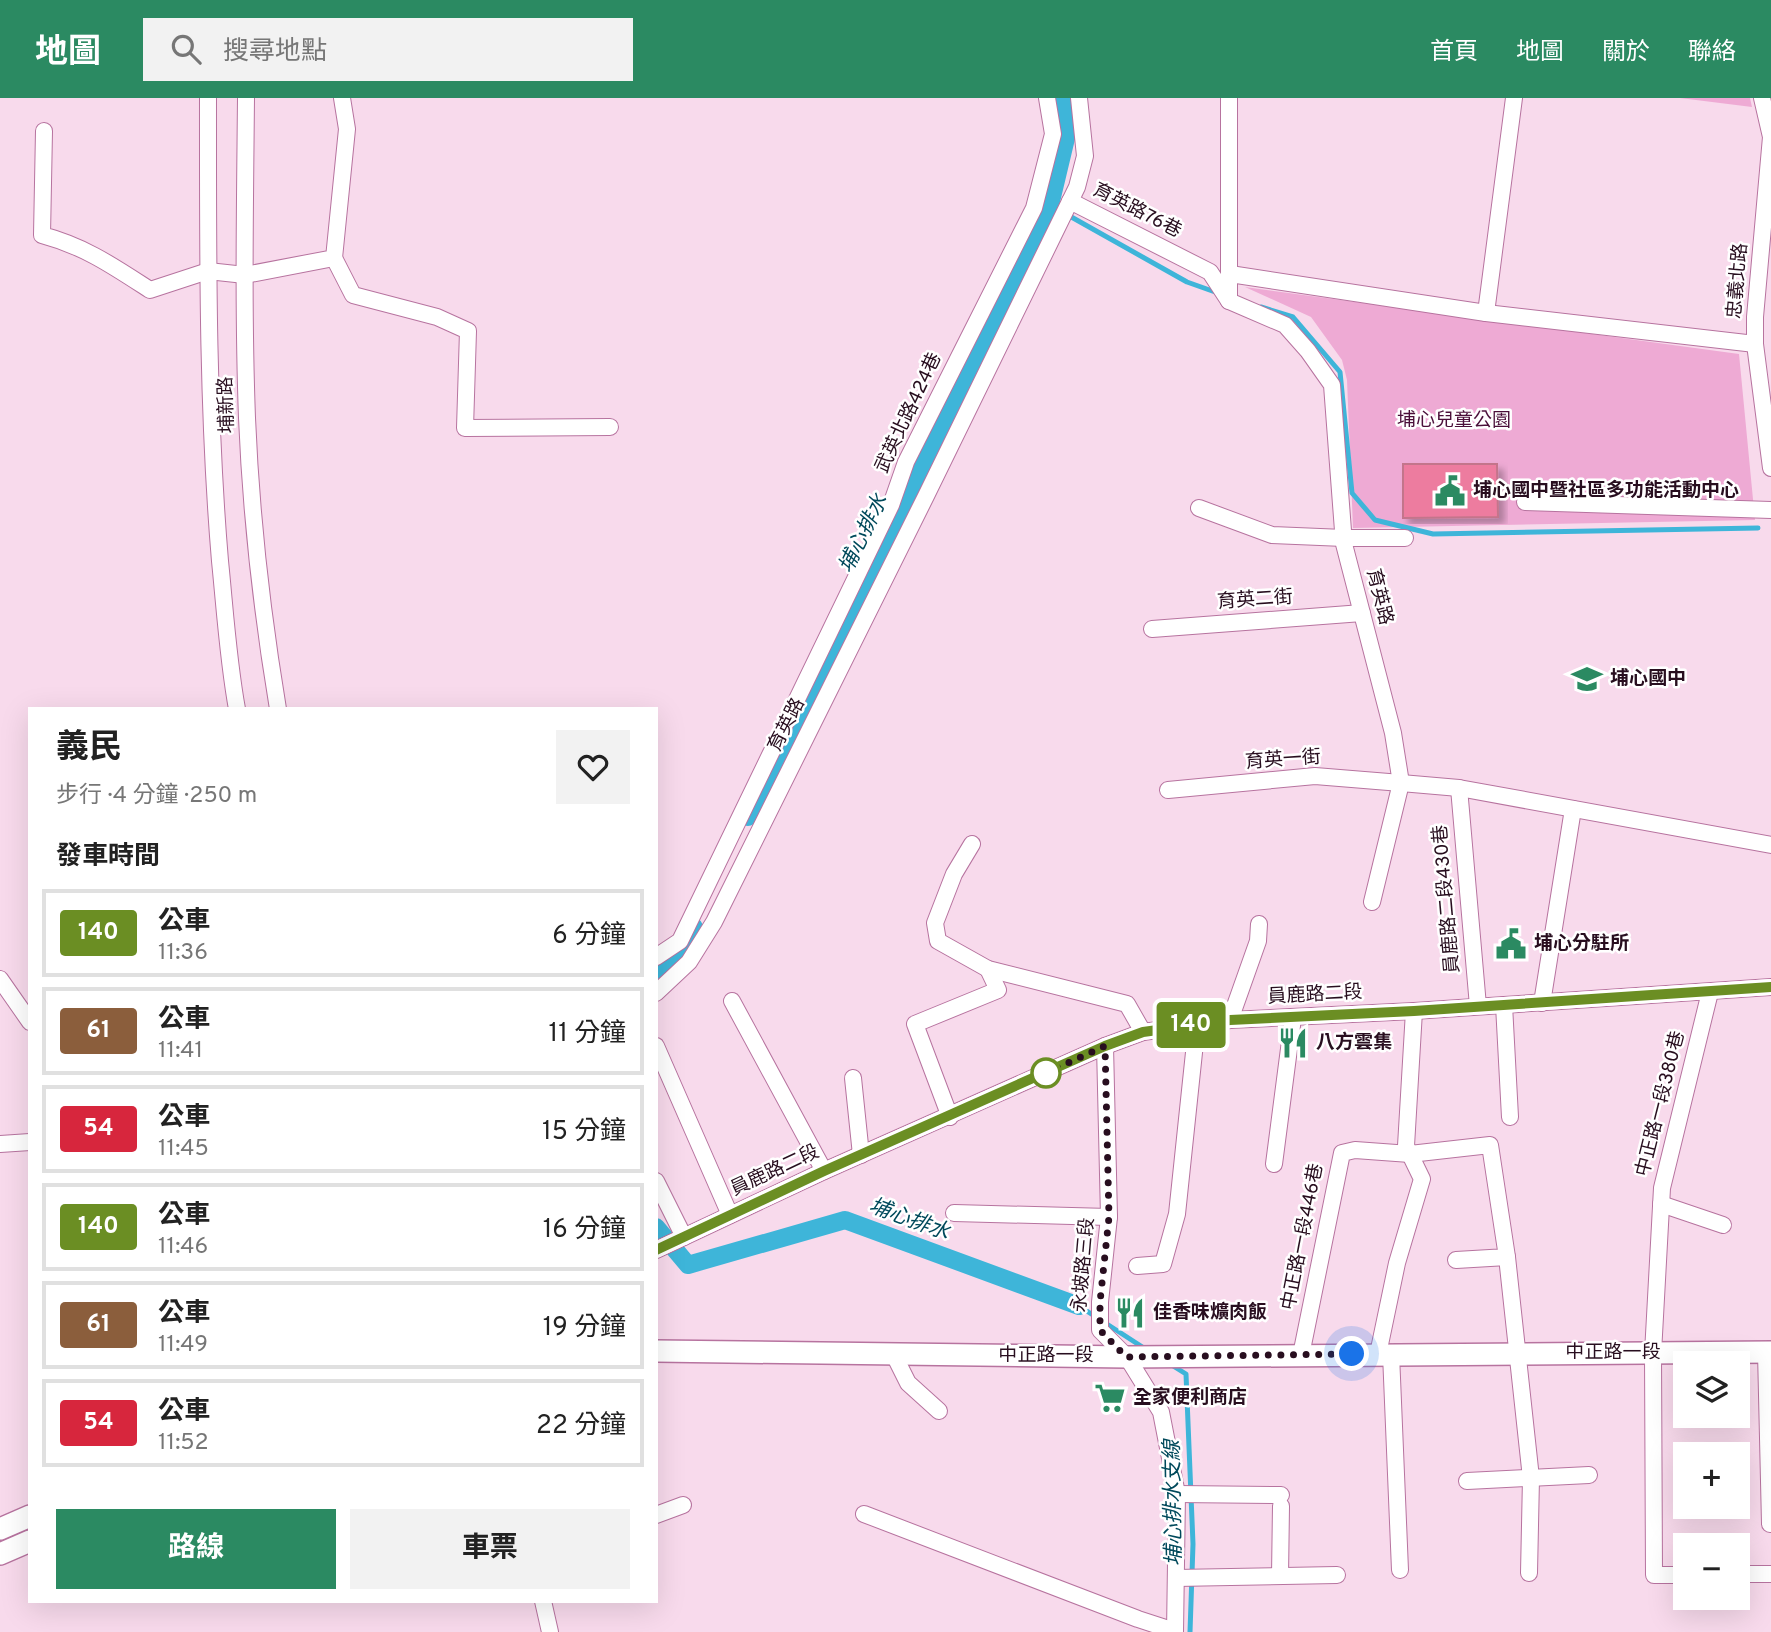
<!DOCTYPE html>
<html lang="zh-TW">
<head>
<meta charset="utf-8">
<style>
  :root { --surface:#fff; --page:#f2f2f2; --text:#222; --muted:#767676; --line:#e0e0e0; --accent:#2b8a62 }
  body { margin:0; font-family:Overpass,"Noto Sans TC",sans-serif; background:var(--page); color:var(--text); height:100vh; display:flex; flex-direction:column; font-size:26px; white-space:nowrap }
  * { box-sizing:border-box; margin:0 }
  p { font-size:23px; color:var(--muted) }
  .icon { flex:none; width:38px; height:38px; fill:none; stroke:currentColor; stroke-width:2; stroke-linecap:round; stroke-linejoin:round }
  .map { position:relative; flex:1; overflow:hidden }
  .panel { position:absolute; left:28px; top:609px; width:630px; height:896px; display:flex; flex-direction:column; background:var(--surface); border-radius:0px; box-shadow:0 7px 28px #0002 }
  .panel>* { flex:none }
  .badge { padding:0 14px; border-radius:5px; font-size:24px; line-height:46px }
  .controls { position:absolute; left:1673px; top:1253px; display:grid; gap:14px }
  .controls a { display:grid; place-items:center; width:77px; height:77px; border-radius:0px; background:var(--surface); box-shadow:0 7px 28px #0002; font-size:35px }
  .you { position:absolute; width:35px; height:35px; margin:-18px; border:5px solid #fff; border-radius:50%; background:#1a73e8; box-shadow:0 0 0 10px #1a73e833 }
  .map>.badge { position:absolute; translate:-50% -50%; box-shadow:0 0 0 4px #fff }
  h2 { padding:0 28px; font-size:26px; line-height:63px }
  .round { display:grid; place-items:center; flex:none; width:74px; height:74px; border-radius:0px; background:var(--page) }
  .headline { display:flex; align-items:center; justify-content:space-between; height:119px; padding:0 28px }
  h1 { font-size:33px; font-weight:700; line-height:52px }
  .button { display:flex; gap:14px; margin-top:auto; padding:14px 28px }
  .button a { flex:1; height:80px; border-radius:0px; background:var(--accent); color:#fff; font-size:28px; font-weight:700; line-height:80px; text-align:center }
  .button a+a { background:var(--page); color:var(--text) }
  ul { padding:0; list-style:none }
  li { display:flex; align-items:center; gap:21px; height:88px; margin:0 14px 10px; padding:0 14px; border:4px solid var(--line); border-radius:0px }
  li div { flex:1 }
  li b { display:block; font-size:26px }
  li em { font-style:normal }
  li .badge { min-width:77px; font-weight:700; text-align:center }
  header { display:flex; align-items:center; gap:42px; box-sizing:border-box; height:98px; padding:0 35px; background:var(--accent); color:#fff }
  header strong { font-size:33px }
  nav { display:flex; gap:38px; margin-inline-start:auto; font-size:24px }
  .search { width:490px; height:63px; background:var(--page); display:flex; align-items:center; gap:18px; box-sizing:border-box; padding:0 24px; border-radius:0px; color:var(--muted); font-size:26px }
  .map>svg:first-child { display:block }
</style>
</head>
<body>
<header>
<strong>地圖</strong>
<div class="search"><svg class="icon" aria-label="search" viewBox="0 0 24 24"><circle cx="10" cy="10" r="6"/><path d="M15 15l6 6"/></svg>搜尋地點</div>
<nav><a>首頁</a><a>地圖</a><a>關於</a><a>聯絡</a></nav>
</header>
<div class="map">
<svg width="1771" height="1534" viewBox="0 0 1771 1534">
  <defs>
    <filter id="shadow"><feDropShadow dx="6" dy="6" stdDeviation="3.5" flood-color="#0004"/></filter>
  </defs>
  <rect width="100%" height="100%" fill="#f8daec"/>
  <g fill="#eeaad4">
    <polygon points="1680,0 1750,0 1752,9"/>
    <polygon points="1245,189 1739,256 1755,422 1353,430 1347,282 1342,262 1311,219"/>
  </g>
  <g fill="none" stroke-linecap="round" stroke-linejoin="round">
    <g stroke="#3eb5d9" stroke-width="5">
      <polyline points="1050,107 1187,184 1218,195"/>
      <polyline points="1261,209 1293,219 1340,274 1352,395 1375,422 1433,436 1758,430"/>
      <polyline points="1079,1208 1147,1252"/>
      <polyline points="1170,1266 1186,1276 1193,1446 1190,1534"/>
    </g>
    <g stroke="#3eb5d9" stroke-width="18">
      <polyline points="748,719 1048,116 1068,32 1062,0"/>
      <polyline points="656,872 680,857 694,829"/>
      <polyline points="656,1129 688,1167 845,1122 1079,1208"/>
    </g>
  </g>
  <polygon fill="#ed7c9f" stroke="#c3748b" stroke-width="2" filter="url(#shadow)" points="1403,366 1497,366 1498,419 1403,420"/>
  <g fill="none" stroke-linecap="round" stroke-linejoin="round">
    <g stroke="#b7739f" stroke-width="18">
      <g id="minor">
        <path d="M 208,0 C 208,154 207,309 220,463 C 225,512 228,562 237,611"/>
        <path d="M 246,0 C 245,106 243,213 247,320 C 251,417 262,515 278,611"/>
        <polyline points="1229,0 1229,203 1285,227 1308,253 1332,287 1344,446 1393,635 1401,685 1372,804"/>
        <polyline points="1762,0 1771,39 1755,219 1755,246 1771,370"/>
        <path d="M 44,33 L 42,137 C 84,148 113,168 150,192 L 208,173 L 245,177 L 334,160 L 347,31 L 342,0"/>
        <polyline points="1070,103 1210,174 1229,203"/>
        <polyline points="334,160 353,197 437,219 468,233 465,330 610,329"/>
        <polyline points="1230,176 1486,215 1755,246"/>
        <polyline points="1486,215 1514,0"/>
        <polyline points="1525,404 1771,412"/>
        <polyline points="1199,410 1272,437 1344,440 1405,440"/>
        <polyline points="1152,531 1362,515"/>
        <polyline points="1459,690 1478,908"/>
        <polyline points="1168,692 1315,678 1401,685 1459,690 1771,747"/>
        <polyline points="972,746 954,776 935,825 938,843 988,871 1127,906 1143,934"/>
        <polyline points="656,859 680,843 891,407 906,364 1034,110 1053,36 1047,0"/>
        <polyline points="0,881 30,924"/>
        <polyline points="656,895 689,864 714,824 926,398 1077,89 1085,58 1079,0"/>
        <polyline points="732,903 824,1073"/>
        <polyline points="1542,905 1573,711"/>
        <polyline points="1504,907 1510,1019"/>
        <polyline points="1230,922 1258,843 1259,826"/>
        <polyline points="656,948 730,1117"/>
        <polyline points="1105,948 1109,1119 1100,1204 1100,1232 1127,1259 1161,1314 1177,1396 1175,1534"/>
        <polyline points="853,980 861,1057"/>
        <polyline points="950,1019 915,926 998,892 988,871"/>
        <polyline points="0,1046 30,1044"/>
        <polyline points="1274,1066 1293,920"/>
        <polyline points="656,1083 684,1139"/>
        <polyline points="1661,1106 1723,1127"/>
        <polyline points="954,1115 1109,1119"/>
        <polyline points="656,1152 824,1073 1105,948 1143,934 1230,922 1414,913 1771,889"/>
        <polyline points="1507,1159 1531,1380 1529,1475"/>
        <polyline points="1137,1168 1163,1166 1177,1116 1197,926"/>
        <polyline points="1766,1254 1770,1426"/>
        <polyline points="1378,1256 1397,1165 1422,1081 1406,1048 1414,913"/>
        <polyline points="1391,1256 1400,1472"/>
        <polyline points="894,1257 908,1285 939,1313"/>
        <polyline points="1301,1257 1342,1055 1355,1052 1410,1056 1490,1047 1507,1159 1456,1162"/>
        <polyline points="1467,1383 1589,1377"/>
        <polyline points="1177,1396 1281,1397"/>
        <polyline points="864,1416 1138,1521 1175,1533"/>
        <polyline points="656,1417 683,1407"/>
        <polyline points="1738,1476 1771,1476"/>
        <polyline points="1685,1477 1654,1477 1653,1255 1662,1090 1710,894"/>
        <polyline points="1280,1478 1281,1408"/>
        <polyline points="1176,1480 1337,1477"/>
        <polyline points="543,1503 550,1534"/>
      </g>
    </g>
    <g stroke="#b7739f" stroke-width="24">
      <g id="major">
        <polyline points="656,1253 1127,1259 1771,1254"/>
        <polyline points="0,1431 30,1418"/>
        <polyline points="0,1456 30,1443"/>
      </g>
    </g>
    <use href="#minor" stroke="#fff" stroke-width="16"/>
    <use href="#major" stroke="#fff" stroke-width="21"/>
  </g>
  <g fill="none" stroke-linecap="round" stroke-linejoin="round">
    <g stroke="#fff" stroke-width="16">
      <polyline id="line" points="656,1152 824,1073 1105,948 1143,934 1230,922 1414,913 1771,889"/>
    </g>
    <use href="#line" stroke="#6b8e23" stroke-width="10"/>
    <polyline stroke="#280e1f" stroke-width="7" stroke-dasharray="0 12.6" points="1046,975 1105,948 1109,1119 1100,1204 1100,1232 1126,1259 1352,1256"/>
  </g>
  <defs>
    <g id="civic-bare" transform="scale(2.415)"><path d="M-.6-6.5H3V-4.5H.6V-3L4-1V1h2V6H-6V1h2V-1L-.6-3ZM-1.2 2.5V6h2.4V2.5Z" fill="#2b8a62" stroke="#fff" stroke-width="2.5" paint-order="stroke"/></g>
    <g id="school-bare" transform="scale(2.415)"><path d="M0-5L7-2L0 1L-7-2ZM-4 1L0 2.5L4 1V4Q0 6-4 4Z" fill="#2b8a62" stroke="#fff" stroke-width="2.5" paint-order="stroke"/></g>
    <g id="restaurant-bare" transform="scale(2.415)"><path d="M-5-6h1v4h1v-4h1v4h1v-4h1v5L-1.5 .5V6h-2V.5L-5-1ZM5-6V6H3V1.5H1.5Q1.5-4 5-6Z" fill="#2b8a62" stroke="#fff" stroke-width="2.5" paint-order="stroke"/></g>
    <g id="supermarket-bare" transform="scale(2.415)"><path d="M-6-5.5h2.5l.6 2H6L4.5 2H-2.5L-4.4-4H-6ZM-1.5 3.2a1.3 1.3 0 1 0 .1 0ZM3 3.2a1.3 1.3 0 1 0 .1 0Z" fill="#2b8a62" stroke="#fff" stroke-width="2.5" paint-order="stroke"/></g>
  </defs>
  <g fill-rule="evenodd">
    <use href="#civic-bare" x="1450" y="393"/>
    <use href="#school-bare" x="1587" y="581"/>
    <use href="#civic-bare" x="1511" y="846"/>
    <use href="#restaurant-bare" x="1293" y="945"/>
    <use href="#restaurant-bare" x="1130" y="1215"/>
    <use href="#supermarket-bare" x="1110" y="1300"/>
  </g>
  <circle fill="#fff" stroke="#6b8e23" stroke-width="3.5" cx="1046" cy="975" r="14"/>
  <g text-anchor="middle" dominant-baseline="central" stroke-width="5" stroke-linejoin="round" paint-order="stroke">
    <g font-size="19" fill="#280e1f" stroke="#fff">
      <text transform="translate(1137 113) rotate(27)">育英路76巷</text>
      <text transform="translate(1738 183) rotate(-85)">忠義北路</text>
      <text transform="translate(227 307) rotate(-92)">埔新路</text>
      <text transform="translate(909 315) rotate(-65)">武英北路424巷</text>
      <text transform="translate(1379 499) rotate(76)">育英路</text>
      <text transform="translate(1255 502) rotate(-4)">育英二街</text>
      <text transform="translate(787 627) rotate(-63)">育英路</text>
      <text transform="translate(1283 662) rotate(-4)">育英一街</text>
      <text transform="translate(1447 801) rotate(-95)">員鹿路二段430巷</text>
      <text transform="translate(1315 897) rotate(-3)">員鹿路二段</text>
      <text transform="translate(1661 1006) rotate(-76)">中正路一段380巷</text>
      <text transform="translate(775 1073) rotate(-25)">員鹿路二段</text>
      <text transform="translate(1303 1139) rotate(-79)">中正路一段446巷</text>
      <text transform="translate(1084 1167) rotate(-85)">永坡路三段</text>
      <text x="1613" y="1255">中正路一段</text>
      <text x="1046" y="1258">中正路一段</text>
    </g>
    <g font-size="19" fill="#4b0f3a" stroke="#fff">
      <text x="1454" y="323">埔心兒童公園</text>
    </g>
    <g font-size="19" font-weight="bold" fill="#280e1f" stroke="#fff" text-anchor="start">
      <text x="1473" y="393">埔心國中暨社區多功能活動中心</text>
      <text x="1610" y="581">埔心國中</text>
      <text x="1534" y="846">埔心分駐所</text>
      <text x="1316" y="945">八方雲集</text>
      <text x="1153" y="1215">佳香味爌肉飯</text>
      <text x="1133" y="1300">全家便利商店</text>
    </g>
    <g font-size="21" font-style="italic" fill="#00495b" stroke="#fff">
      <text transform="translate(864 436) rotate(-64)">埔心排水</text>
      <text transform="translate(909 1122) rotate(20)">埔心排水</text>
      <text transform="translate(1174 1405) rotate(-91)">埔心排水支線</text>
    </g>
  </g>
</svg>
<div class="controls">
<a><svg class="icon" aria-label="layers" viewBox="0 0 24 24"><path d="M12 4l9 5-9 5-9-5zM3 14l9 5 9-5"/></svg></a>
<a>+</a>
<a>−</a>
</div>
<div class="you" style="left:1352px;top:1256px"></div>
<b class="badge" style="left:1191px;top:927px;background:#6b8e23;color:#fff">140</b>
<section class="panel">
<div class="headline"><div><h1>義民</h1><p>步行 · 4 分鐘 · 250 m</p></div><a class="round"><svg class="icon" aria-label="heart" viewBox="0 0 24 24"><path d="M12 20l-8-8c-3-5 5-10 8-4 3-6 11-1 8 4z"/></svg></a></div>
<h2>發車時間</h2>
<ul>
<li><span class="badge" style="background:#6b8e23;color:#fff">140</span><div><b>公車</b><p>11:36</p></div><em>6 分鐘</em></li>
<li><span class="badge" style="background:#8b5e3c;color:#fff">61</span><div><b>公車</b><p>11:41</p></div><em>11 分鐘</em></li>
<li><span class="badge" style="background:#d7263d;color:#fff">54</span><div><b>公車</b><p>11:45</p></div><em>15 分鐘</em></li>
<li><span class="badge" style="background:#6b8e23;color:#fff">140</span><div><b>公車</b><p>11:46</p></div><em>16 分鐘</em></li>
<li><span class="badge" style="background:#8b5e3c;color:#fff">61</span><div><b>公車</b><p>11:49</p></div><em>19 分鐘</em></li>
<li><span class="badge" style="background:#d7263d;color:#fff">54</span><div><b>公車</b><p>11:52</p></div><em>22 分鐘</em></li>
</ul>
<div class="button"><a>路線</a><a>車票</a></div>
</section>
</div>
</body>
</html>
